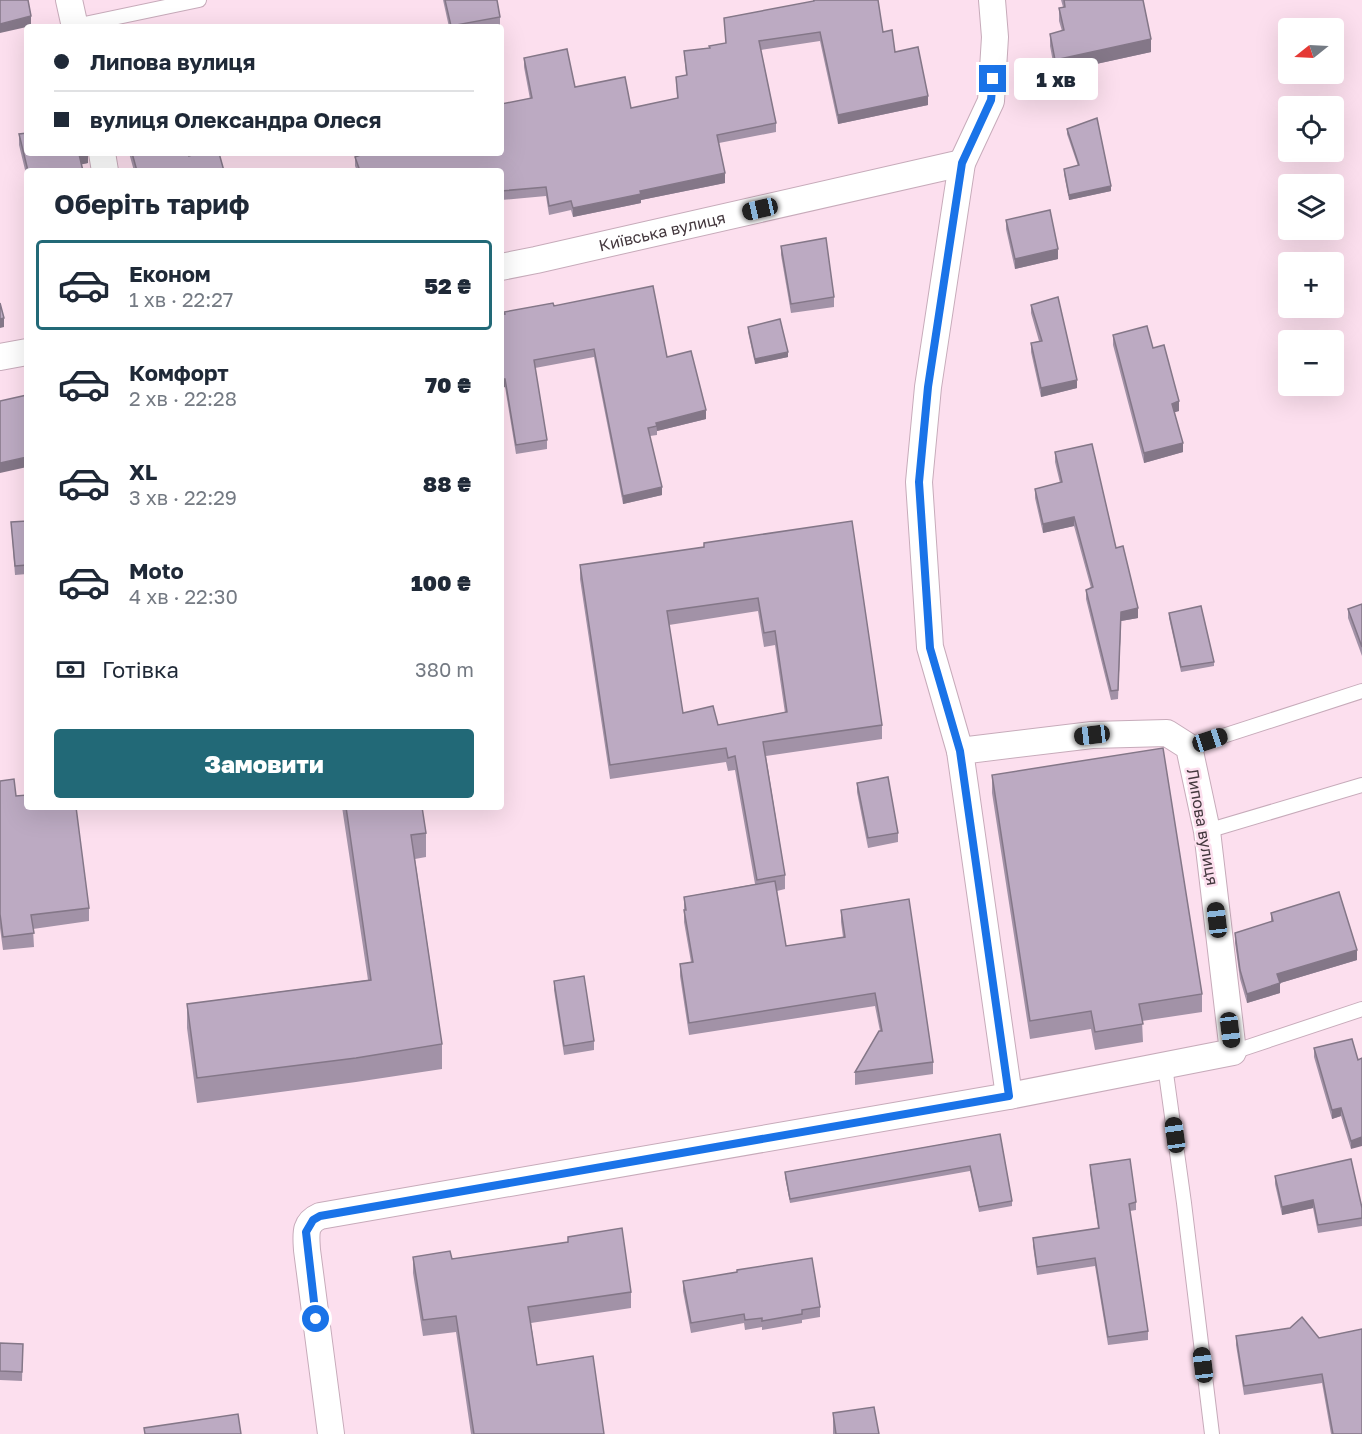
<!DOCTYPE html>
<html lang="uk">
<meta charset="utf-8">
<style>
body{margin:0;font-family:"Golos Text",sans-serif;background:#f6f6f7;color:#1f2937;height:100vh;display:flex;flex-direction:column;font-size:22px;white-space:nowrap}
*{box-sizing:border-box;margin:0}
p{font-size:20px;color:#747a83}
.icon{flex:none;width:33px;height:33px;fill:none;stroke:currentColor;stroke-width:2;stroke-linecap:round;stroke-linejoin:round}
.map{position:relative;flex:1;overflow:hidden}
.details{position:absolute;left:24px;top:168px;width:480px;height:642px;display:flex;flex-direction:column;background:#fff;border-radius:6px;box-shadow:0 6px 24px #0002}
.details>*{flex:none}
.hud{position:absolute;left:24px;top:24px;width:480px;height:132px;border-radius:6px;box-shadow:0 6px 24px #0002;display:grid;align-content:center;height:132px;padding:0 30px;background:#fff}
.needle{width:39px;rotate:252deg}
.tools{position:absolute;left:1278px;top:18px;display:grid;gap:12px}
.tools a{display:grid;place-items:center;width:66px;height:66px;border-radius:6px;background:#fff;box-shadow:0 6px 24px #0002;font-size:30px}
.end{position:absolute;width:27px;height:27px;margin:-14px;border:8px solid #1a73e8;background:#fff;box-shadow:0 0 0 3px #fff}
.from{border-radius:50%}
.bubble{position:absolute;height:42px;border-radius:6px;background:#fff;box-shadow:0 6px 24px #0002;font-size:20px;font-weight:800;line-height:42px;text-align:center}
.car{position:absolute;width:18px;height:36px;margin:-18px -9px;border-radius:8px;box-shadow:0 0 4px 2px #0007;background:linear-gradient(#222 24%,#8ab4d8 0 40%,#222 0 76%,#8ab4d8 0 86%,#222 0)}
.hud b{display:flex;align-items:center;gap:21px;height:57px;font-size:22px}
.hud b+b{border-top:2px solid #e0e1e3}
.hud i{width:15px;height:15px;background:#1f2937}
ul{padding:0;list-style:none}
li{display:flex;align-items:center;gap:18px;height:90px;margin:0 12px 9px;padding:0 18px;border:3px solid transparent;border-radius:6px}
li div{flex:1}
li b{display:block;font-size:22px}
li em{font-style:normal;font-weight:800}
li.selected{border-color:#226977}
li>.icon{width:54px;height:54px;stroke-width:1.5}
h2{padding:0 30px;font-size:27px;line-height:72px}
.pay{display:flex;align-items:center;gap:15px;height:66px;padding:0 30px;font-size:22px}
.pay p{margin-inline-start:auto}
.action{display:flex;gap:12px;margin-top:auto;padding:12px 30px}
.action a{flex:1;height:69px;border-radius:6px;background:#226977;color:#fff;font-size:24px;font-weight:800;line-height:69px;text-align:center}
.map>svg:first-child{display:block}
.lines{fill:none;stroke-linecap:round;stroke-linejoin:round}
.lane-casing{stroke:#c7abba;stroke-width:16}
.street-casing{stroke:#c7abba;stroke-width:28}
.lane{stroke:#fff;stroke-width:14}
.street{stroke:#fff;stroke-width:26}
.wall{fill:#a292a7;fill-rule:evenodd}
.shaded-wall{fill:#847788}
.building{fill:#bcaac2;stroke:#847788;stroke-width:1.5;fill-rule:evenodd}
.route{stroke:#1a73e8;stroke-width:8}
.labels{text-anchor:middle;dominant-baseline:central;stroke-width:5;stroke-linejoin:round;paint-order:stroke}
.street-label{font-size:16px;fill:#44383e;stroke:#fcdfee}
</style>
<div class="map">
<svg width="1362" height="1434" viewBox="0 0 1362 1434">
<rect width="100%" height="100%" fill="#fcdfee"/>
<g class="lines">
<defs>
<g id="lane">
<polyline points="75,26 199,0"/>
<polyline points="1189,747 1362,691"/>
<polyline points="1207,831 1362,785"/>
<polyline points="1233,1052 1362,1009"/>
<polyline points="1165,1066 1184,1203 1212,1434"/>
</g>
<g id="street">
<polyline points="69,0 75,27"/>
<polyline points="102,153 105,171"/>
<path id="s1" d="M 501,267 L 536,260 L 962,163"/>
<polyline points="0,357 27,352"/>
<polyline points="960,751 1009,1096"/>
<path d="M 331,1434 L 307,1250 C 306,1234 304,1223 320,1216 L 1009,1096 L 1233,1052 L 1207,831 L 1189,747 L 1167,733 L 1092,735 L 960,751 L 930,647 L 919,482 L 928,387 L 962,163 L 991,101 L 995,37 L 992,0"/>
</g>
</defs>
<!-- lane casing -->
<use href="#lane" class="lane-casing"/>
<!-- street casing -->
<use href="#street" class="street-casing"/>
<!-- lane -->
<use href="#lane" class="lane"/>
<!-- street -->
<use href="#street" class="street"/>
</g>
<!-- wall -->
<g class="wall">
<polygon points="443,0 497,0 500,17 500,25 492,27 449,27"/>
<polygon points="813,0 878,0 883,32 895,52 928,105 838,124 820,41 761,50 776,123 776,132 719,143 725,183 641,200 641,203 573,217 571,210 549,215 546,196 501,200 501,171 357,171 355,166 355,157 501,153 530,99 524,67 524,58 575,87 631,108 677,98 676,77 686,75 684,51 709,48 726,43 724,18 813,2"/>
<polygon points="1061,0 1143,0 1151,52 1055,73 1050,46 1050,34 1062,31 1059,21 1059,8 1063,7"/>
<polygon points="1067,129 1111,191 1069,200 1064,174 1064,169 1078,166 1067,134"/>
<polygon points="19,134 88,153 88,163 81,164 83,171 27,171 27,178 19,145"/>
<polygon points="117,153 189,153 189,156 224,171 134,171 129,153 118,156"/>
<polygon points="1006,220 1058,259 1015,269 1006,229"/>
<polygon points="781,246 834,297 834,307 791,313 781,255"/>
<polygon points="1031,305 1077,388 1041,397 1031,352 1031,343 1039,341 1031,313"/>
<polygon points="554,306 667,357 706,419 657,431 657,435 650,436 662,495 623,504 594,357 535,368 547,440 547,449 516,454 505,387 501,388 501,315"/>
<polygon points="748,327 788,357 755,364 748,332"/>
<polygon points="1113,335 1179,411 1174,412 1183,452 1144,463 1113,345"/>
<polygon points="1055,452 1116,548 1138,618 1121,621 1118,699 1111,700 1086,599 1086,590 1091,588 1074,526 1043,533 1035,498 1035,489 1060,483 1055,462"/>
<polygon points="27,521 27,574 15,575 11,522"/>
<path d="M 704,543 L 882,725 L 882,739 L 766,756 L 785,875 L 785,889 L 777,891 L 786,946 L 843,937 L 841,922 L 841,910 L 933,1062 L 933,1074 L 855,1085 L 855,1072 L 880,1031 L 875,1006 L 689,1035 L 680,976 L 680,964 L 691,962 L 684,922 L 684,897 L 755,884 L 735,770 L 728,771 L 726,762 L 610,779 L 580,579 L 580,565 L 704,547 ZM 758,611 L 764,647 L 775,645 L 785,713 L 718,725 L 683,713 L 669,625 Z"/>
<polygon points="1362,604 1362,656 1348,618 1348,609"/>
<polygon points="1169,613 1214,662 1214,666 1181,672 1169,618"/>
<polygon points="992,775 1202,994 1202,1012 1142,1021 1143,1042 1095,1050 1091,1029 1030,1039 992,793"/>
<polygon points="0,781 16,796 89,908 89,921 33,929 34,947 3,950 0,928"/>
<polygon points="857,783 898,833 898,842 868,848 857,792"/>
<polygon points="342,807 422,807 426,833 426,857 415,859 442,1044 442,1069 356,1082 197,1103 187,1028 187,1004 368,980"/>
<polygon points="1271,913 1357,960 1280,983 1280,993 1247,1003 1240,979 1235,943 1235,933 1271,922"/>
<polygon points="554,981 594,1041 594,1050 564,1055 554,990"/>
<polygon points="1314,1048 1358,1060 1351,1149 1341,1116 1332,1119 1314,1057"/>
<polygon points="1000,1134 1012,1201 1012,1206 979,1212 970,1171 790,1203 785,1177 785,1172"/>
<polygon points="1090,1165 1136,1202 1136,1210 1130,1211 1148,1331 1148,1340 1108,1345 1095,1266 1037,1275 1033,1246 1033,1238 1098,1228 1090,1173"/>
<polygon points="1275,1176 1362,1208 1362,1226 1318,1233 1313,1208 1282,1215 1275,1184"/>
<polygon points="568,1237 631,1292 631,1308 531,1323 537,1365 604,1434 471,1434 456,1332 423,1336 413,1273 413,1257 452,1259 568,1242"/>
<polygon points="683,1281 820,1307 820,1317 802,1320 802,1323 762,1330 762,1327 745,1330 744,1323 691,1333 683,1291"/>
<polygon points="1290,1328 1362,1434 1331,1434 1322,1383 1244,1395 1236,1345 1236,1336"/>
<polygon points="0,1343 23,1344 22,1381 0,1380"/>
<polygon points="833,1413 879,1434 833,1434"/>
</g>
<!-- shaded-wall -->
<g class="shaded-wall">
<polygon points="31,16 31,26 0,33 0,24"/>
<polygon points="1151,39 1151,52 1055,73 1055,60"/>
<polygon points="928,96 928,105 838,124 838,115"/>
<polygon points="84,153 88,153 88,163 79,165 79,154"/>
<polygon points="118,153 129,153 118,156"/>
<polygon points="725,173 725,183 641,200 641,203 573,217 573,208 640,191"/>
<polygon points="1111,186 1111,191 1069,200 1069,195"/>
<polygon points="1058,249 1058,259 1015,269 1015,259"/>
<polygon points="4,318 4,327 0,328 0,319"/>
<polygon points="788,352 788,357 755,364 755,359"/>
<polygon points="501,379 505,379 505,387 501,388"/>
<polygon points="1077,380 1077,388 1041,397 1041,388"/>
<polygon points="1179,401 1179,411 1172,413 1172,404"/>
<polygon points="706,410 706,419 657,431 656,423"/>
<polygon points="1183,443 1183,452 1144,463 1144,453"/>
<polygon points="27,457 27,467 0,473 0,463"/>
<polygon points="662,487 662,495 623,504 623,496"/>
<polygon points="1074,517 1074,526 1043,533 1043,524"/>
<polygon points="1138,608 1138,618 1121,621 1118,699 1121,612"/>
<polygon points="1357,950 1357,960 1277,984 1277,974"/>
<polygon points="1280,983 1280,993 1247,1003 1247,994"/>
<polygon points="1341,1108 1341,1116 1332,1119 1332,1110"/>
<polygon points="1362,1137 1362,1146 1351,1149 1351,1141"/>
<polygon points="1313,1200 1313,1208 1282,1215 1282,1207"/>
</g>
<!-- building -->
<g class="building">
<polygon points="0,0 28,0 31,16 0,24"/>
<polygon points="445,0 497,0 500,17 451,26"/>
<polygon points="814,0 878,0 883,32 892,30 895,52 918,47 928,96 838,115 820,32 759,41 776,123 717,135 725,173 640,191 641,194 573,208 571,201 549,206 546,187 501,191 501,171 360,171 355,157 366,153 501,153 501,104 532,98 524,58 567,49 575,87 625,77 631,108 678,98 676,77 687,75 684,51 710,48 709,46 726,43 724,18 814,1"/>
<polygon points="1064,0 1143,0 1151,39 1055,60 1050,34 1064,30 1059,8 1065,7"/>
<polygon points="1097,118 1111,186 1069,195 1064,169 1079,165 1067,129"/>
<polygon points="27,133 27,153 84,153 79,154 83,171 28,171 19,134"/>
<polygon points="132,153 189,153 189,156 198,153 219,153 224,171 137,171"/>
<polygon points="1050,210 1058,249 1015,259 1006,220"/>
<polygon points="826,238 834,297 791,304 781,246"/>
<polygon points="653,286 667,357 691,351 706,410 656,423 657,426 648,428 662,487 623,496 594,349 534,360 547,440 516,445 505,379 501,379 501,315 505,314 504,312 553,303 554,306"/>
<polygon points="1058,297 1077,380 1041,388 1031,343 1042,341 1031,305"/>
<polygon points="0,303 4,318 0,319"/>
<polygon points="780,319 788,352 755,359 748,327"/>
<polygon points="1147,326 1153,348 1164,345 1179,401 1172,404 1183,443 1144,453 1113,335"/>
<polygon points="27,395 27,457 0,463 0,401"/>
<polygon points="1092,444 1116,548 1123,546 1138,608 1121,612 1118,690 1111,691 1086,590 1093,587 1074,517 1043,524 1035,489 1062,482 1055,452"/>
<polygon points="27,521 27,565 15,566 11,522"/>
<path d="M 852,521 L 882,725 L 763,742 L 785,875 L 757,880 L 735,756 L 728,758 L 726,748 L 610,765 L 580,565 L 704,547 L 704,543 ZM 758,598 L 764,633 L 775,631 L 787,712 L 718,725 L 713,706 L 683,713 L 667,611 Z"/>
<polygon points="1362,604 1362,647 1348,609"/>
<polygon points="1201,606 1214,662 1181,667 1169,613"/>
<polygon points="1163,748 1202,994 1139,1004 1143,1024 1095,1032 1091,1011 1030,1021 992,775"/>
<polygon points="888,777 898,833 868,838 857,783"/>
<polygon points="14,779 16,796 27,795 27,807 76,807 89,908 31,915 34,933 3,937 0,914 0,781"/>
<polygon points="346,807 422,807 426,833 411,835 442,1044 356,1058 197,1078 187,1004 371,980"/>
<polygon points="775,881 786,946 845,937 841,910 909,899 933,1062 855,1072 879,1031 882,1031 875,993 689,1023 680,964 693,962 684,910 686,910 684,897"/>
<polygon points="1339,892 1357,950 1277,974 1280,983 1247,994 1240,970 1235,933 1273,921 1271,913"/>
<polygon points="584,976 594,1041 564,1046 554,981"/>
<polygon points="1352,1039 1358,1060 1362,1058 1362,1137 1351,1141 1341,1108 1332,1110 1314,1048"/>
<polygon points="1000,1134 1012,1201 979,1207 970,1166 790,1199 785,1172"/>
<polygon points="1130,1159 1136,1202 1129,1204 1148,1331 1108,1337 1095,1258 1037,1267 1033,1238 1099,1228 1090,1165"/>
<polygon points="1351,1159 1362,1208 1362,1218 1318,1225 1313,1200 1282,1207 1275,1176"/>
<polygon points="622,1228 631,1292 528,1307 537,1365 593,1356 604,1434 474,1434 456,1316 423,1320 413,1257 450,1251 452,1259 568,1242 568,1237"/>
<polygon points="812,1258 820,1307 802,1310 802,1314 762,1321 762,1318 745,1320 744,1314 691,1323 683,1281 737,1272 737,1270"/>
<polygon points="1302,1317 1319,1338 1362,1329 1362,1434 1333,1434 1322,1374 1244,1386 1236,1336 1290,1328"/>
<polygon points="0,1343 23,1344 22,1372 0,1371"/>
<polygon points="874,1407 879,1434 836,1434 833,1413"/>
<polygon points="238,1414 241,1434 145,1434 144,1428"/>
</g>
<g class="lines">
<!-- route -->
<polyline class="route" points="316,1319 306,1232 313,1220 320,1216 1009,1096 960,751 930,648 919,482 928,387 962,163 991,100 993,79"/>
</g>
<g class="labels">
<!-- street labels -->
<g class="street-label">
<text stroke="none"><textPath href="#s1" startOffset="165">Київська вулиця</textPath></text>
<text transform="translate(1203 827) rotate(80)">Липова вулиця</text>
</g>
</g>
</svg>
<div class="tools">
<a><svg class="needle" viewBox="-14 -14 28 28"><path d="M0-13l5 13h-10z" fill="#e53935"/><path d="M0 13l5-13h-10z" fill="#747a83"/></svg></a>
<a><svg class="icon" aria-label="locate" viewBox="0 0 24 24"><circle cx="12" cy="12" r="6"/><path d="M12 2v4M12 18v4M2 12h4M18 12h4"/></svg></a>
<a><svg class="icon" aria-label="layers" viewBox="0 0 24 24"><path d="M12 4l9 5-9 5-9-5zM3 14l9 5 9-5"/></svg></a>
<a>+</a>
<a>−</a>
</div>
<i class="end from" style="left:316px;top:1319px"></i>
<i class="end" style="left:993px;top:79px"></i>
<div class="bubble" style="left:1014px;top:58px;width:84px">1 хв</div>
<i class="car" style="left:760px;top:209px;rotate:257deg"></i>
<i class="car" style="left:1092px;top:735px;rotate:263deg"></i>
<i class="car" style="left:1210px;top:740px;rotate:72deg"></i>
<i class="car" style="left:1217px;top:920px;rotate:353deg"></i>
<i class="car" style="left:1230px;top:1030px;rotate:173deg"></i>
<i class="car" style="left:1175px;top:1135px;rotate:352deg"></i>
<i class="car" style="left:1203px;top:1365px;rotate:353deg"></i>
<div class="hud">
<b><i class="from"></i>Липова вулиця</b>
<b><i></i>вулиця Олександра Олеся</b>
</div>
<section class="details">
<h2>Оберіть тариф</h2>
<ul>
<li class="selected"><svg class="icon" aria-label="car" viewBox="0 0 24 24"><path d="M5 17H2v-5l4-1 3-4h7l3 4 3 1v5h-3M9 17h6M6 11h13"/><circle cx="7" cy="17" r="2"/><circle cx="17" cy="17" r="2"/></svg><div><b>Економ</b><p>1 хв · 22:27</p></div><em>52 ₴</em></li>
<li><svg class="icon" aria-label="car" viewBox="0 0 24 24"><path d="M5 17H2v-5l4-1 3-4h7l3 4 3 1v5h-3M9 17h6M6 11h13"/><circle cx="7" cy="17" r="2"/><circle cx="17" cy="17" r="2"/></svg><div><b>Комфорт</b><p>2 хв · 22:28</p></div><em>70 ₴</em></li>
<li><svg class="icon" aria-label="car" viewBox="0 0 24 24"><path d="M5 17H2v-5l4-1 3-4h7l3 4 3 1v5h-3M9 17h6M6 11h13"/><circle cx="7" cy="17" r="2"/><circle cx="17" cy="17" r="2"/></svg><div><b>XL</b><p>3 хв · 22:29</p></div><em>88 ₴</em></li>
<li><svg class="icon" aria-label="car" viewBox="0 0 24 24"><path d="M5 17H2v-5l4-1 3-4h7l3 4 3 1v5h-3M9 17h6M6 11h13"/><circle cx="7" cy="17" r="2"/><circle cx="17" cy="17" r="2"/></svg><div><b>Moto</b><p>4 хв · 22:30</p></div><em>100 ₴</em></li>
</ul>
<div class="pay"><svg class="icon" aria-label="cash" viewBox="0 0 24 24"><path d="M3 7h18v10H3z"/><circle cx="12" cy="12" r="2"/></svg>Готівка<p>380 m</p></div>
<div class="action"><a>Замовити</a></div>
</section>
</div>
